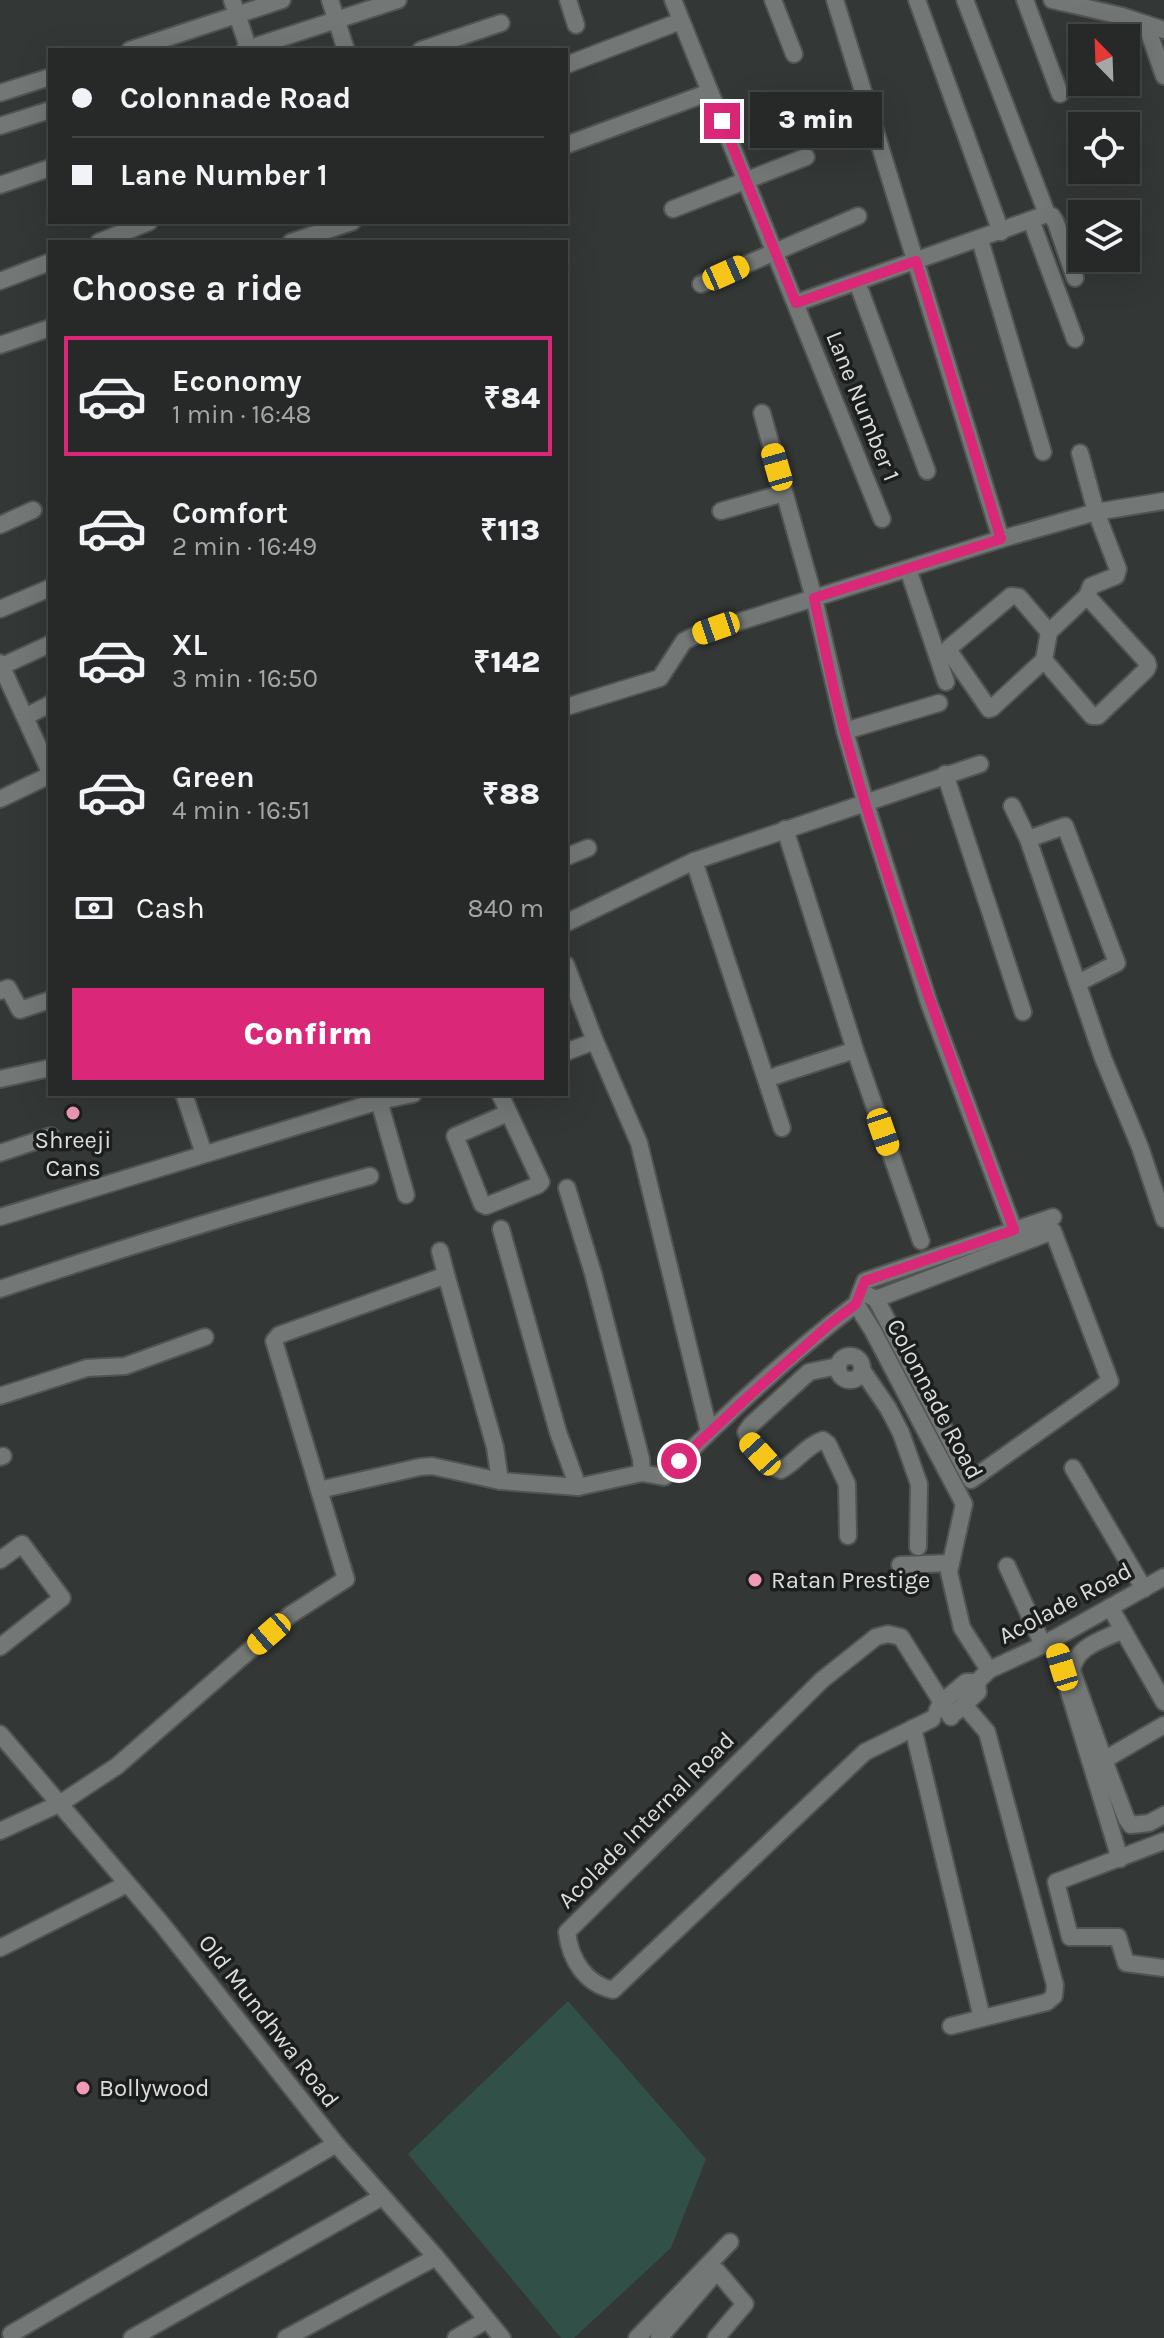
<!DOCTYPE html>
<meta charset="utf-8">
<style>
body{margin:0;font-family:Karla,sans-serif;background:#2e3130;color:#f1f3f6;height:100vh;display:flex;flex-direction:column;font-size:30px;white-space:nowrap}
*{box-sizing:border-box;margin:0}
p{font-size:26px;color:#a4a6a8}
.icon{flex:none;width:44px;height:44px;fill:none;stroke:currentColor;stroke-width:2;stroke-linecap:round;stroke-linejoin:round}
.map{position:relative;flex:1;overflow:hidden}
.details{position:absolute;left:48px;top:240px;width:520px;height:856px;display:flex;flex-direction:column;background:#262928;border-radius:0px;box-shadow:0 8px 32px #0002,0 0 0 2px #424545}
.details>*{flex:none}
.banner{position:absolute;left:48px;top:48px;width:520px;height:176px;border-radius:0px;box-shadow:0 8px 32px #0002,0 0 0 2px #424545;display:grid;align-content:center;height:176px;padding:0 24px;background:#262928}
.needle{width:52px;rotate:337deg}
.fabs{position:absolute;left:1068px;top:24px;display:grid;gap:16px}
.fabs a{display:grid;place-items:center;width:72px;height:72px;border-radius:0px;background:#262928;box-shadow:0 8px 32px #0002,0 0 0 2px #424545;font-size:40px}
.end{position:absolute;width:36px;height:36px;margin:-18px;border:10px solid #db2777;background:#fff;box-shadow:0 0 0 4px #fff}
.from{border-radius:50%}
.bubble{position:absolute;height:56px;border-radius:0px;background:#262928;box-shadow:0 8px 32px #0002,0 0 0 2px #424545;font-size:26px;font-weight:800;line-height:56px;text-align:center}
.car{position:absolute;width:24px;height:48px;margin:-24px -12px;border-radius:10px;box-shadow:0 0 6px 2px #0007;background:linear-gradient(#f5c518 24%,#345 0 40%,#f5c518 0 76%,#345 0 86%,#f5c518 0)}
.banner b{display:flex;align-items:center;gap:28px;height:76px;font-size:30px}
.banner b+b{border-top:2px solid #424545}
.banner i{width:20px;height:20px;background:#f1f3f6}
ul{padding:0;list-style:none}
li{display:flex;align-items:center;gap:24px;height:120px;margin:0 16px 12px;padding:0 8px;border:4px solid transparent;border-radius:0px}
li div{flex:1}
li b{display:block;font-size:30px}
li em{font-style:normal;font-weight:800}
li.active{border-color:#db2777}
li>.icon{width:72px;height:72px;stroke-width:1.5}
h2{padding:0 24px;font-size:36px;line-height:96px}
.pay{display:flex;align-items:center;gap:20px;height:88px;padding:0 24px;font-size:30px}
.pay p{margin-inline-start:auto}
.action{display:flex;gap:16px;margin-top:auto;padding:16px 24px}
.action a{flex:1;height:92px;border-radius:0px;background:#db2777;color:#fff;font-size:32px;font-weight:800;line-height:92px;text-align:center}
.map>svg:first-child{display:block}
.green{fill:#305048}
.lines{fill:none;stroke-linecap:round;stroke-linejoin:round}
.minor-casing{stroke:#515453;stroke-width:20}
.minor{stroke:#737876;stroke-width:16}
.route{stroke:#db2777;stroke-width:10}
.poi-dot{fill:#f09ab5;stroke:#1c1e1e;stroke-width:3}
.labels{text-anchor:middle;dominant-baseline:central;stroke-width:7;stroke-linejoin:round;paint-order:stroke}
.street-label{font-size:24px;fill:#dbdddc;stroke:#1c1e1e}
.poi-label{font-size:24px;fill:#dbdddc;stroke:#1c1e1e;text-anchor:start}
</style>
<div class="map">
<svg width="1164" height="2338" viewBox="0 0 1164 2338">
<rect width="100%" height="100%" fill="#333736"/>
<!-- green -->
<polygon class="green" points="568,2001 706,2159 671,2248 574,2338 561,2338 408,2154"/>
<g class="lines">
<defs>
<g id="minor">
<polyline points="232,0 249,50"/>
<polyline points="330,0 346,50"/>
<polyline points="568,0 576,25"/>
<polyline points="673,0 882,519"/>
<polyline points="773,0 794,54"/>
<polyline points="835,0 1001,539"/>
<polyline points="917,0 1001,232"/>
<polyline points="965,0 1047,214 1052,216 1056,223 1075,278"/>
<polyline points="1025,0 1060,94"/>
<polyline points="1052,0 1122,16 1164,30"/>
<polyline points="1146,24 1164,76"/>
<polyline points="130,50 282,0"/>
<polyline points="244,50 398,0"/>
<polyline points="421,50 501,23"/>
<polyline points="566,65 681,21"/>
<polyline points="0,93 50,77"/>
<polyline points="0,126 50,110"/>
<polyline points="566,145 710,92"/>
<polyline points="0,185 50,168"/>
<polyline points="673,209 806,157"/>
<polyline points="1031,220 1075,339"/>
<polyline points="980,240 1043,452"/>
<polyline points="99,242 149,222"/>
<polyline points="291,242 352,222"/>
<polyline points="0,281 50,262"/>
<polyline points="857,282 927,471"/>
<polyline points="701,284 858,216"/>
<polyline points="796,303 1047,214"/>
<polyline points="0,345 50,328"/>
<polyline points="762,413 814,598 845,731 865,801 929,1003 1014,1230"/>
<polyline points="721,511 784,493"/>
<polyline points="0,525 33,510"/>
<polyline points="908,569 946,682"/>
<polyline points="0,609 50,588"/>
<polyline points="1049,632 1044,660 1092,716 1098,716 1146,670 1148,666 1147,662 1087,596 1091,586 1116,576 1118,569 1096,512 1080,453"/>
<polyline points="1044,660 992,708 989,709 949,651 949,648 1011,596 1019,597 1049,632 1087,596"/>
<polyline points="0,663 50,772"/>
<polyline points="0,667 50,644"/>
<polyline points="566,707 660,678 684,641 694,636 1001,539 1096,512 1164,501"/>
<polyline points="25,717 50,704"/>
<polyline points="845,731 939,703"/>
<polyline points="945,774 1023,1012"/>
<polyline points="0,799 50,775"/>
<polyline points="1012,806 1028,839 1103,1058 1140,1147 1164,1219"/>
<polyline points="785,829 855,1050 921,1241"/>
<polyline points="1028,839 1065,826 1117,963 1078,983"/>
<polyline points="566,857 588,848"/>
<polyline points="694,861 782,1128"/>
<polyline points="566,923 694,861 980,764"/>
<polyline points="566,965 595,1041 639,1143 709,1431"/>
<polyline points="0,991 8,988 20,1010 50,1000"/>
<polyline points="566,1052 595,1041"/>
<polyline points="0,1079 50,1068"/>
<polyline points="766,1079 855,1050"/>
<polyline points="184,1094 204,1154"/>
<polyline points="500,1094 541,1182 538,1185 486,1206 482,1204 455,1136 508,1113"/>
<polyline points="379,1101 406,1195"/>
<polyline points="0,1153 51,1136"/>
<polyline points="567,1188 593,1273 641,1459 642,1473"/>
<polyline points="0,1217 379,1101 413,1094"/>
<polyline points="501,1229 558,1432 578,1487"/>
<polyline points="440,1251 447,1278"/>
<path d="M 0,1289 C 122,1248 245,1210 370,1176"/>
<polyline points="861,1292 876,1299 971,1480 1110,1381 1053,1231 876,1299"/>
<polyline points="858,1299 865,1281 1053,1217"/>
<polyline points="856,1304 873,1331 964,1504 949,1572 962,1628 989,1670"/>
<circle cx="850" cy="1368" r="12"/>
<path d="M 838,1366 L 809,1372 L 751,1425 L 746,1432 C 748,1445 767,1467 781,1470 C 796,1462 807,1445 823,1440 L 828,1444 L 847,1484 L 848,1536"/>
<polyline points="862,1370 888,1408 901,1433 919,1484 918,1547"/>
<polyline points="0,1396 87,1368 125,1366 205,1337"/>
<polyline points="0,1457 3,1456"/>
<polyline points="1073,1468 1144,1589"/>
<polyline points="319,1490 274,1341 279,1335 441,1277 447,1278 495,1447 500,1481"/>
<polyline points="0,1560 22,1544 62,1598 0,1647"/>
<polyline points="900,1565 951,1563"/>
<polyline points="1007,1566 1043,1645"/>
<polyline points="1110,1607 1164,1702"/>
<polyline points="1053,1639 1120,1859"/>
<polyline points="937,1711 941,1703 966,1682 977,1682"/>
<polyline points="956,1712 978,1692 977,1682 989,1670 1043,1645 1164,1577"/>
<path d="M 932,1719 L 865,1752 L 613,1990 C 585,1984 570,1959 567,1932 L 822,1680 L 876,1637 L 888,1634 L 901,1637 L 951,1717"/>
<polyline points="1164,1725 1104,1760 1126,1818 1131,1825 1149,1823 1164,1815"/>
<polyline points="913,1728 982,2018"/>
<polyline points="0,1734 161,1923 336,2144 436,2257 502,2338"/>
<path d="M 1104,1760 L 1072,1671 C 1075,1646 1103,1640 1123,1630"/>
<path d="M 0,1831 L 61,1803 L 117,1766 L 290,1615 L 346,1579 L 319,1490 L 420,1467 L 432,1466 L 500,1481 L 578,1487 L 642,1473 L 664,1477 C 724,1416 788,1356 856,1304"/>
<polyline points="1164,1841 1056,1882 1070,1937 1118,1937 1126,1963 1164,1968"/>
<polyline points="0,1948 127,1884"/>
<polyline points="951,2026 1047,2002 1054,1996 1055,1985 987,1732 964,1705"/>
<polyline points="11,2334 336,2144"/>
<polyline points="132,2338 382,2197"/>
<polyline points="286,2338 436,2257"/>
<polyline points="456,2338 487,2320"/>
<polyline points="637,2338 730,2242"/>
<polyline points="659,2338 717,2271 745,2304 716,2338"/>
</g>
</defs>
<!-- minor casing -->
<use href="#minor" class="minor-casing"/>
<!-- minor -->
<use href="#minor" class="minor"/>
</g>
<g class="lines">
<!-- route -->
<path class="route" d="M 679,1461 L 750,1395 L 831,1323 L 856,1304 L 865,1281 L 1014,1230 C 953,1066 892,903 845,734 C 833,690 824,644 814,598 L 1001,539 L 916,261 L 796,303 L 722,121"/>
</g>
<!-- markers -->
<g class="poi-dot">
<circle cx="73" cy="1113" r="8"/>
<circle cx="755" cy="1580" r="8"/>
<circle cx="83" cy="2088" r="8"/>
</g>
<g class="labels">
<!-- street labels -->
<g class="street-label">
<text transform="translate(863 406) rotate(68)">Lane Number 1</text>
<text transform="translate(935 1399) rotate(62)">Colonnade Road</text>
<text transform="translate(1065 1603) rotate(-28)">Acolade Road</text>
<text transform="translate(646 1820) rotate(-45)">Acolade Internal Road</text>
<text transform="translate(269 2021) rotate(52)">Old Mundhwa Road</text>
</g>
<!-- poi labels -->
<g class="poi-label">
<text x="73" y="1140" text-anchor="middle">Shreeji<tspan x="73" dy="28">Cans</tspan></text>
<text x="771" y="1580">Ratan Prestige</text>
<text x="99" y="2088">Bollywood</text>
</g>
</g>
</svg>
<div class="fabs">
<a><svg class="needle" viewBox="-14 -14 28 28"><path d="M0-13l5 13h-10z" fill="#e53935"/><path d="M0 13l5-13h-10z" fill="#a4a6a8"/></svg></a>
<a><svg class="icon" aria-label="locate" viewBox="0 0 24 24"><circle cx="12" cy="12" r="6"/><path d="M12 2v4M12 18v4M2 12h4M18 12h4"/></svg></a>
<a><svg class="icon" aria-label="layers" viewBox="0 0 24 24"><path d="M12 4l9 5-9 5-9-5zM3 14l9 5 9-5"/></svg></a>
</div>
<i class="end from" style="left:679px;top:1461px"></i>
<i class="end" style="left:722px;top:121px"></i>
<div class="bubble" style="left:750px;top:92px;width:132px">3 min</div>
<i class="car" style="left:726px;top:273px;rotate:66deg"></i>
<i class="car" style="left:777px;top:467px;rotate:344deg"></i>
<i class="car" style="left:716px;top:628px;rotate:251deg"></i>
<i class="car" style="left:883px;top:1132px;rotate:161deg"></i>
<i class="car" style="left:760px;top:1454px;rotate:318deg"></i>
<i class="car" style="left:269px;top:1634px;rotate:229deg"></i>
<i class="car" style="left:1062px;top:1667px;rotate:343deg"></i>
<div class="banner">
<b><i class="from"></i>Colonnade Road</b>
<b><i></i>Lane Number 1</b>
</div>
<section class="details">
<h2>Choose a ride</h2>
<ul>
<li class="active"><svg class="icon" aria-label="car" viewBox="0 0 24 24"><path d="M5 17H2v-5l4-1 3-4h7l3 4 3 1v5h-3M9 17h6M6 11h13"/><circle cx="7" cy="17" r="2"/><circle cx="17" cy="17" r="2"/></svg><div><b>Economy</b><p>1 min · 16:48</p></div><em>₹84</em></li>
<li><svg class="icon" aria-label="car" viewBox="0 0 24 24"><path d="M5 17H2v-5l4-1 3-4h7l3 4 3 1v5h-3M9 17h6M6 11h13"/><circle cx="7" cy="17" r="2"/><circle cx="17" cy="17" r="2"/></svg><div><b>Comfort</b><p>2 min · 16:49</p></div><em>₹113</em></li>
<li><svg class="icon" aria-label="car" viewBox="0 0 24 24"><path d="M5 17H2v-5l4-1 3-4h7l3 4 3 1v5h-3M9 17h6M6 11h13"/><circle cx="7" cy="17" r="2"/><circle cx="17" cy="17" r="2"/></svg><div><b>XL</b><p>3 min · 16:50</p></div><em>₹142</em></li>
<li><svg class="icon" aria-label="car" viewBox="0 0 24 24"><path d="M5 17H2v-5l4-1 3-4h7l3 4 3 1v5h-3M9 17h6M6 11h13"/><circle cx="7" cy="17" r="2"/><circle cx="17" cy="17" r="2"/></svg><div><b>Green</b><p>4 min · 16:51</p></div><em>₹88</em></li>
</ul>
<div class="pay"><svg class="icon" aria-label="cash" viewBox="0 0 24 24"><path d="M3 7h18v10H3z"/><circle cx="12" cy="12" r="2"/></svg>Cash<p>840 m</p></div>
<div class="action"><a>Confirm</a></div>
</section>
</div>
